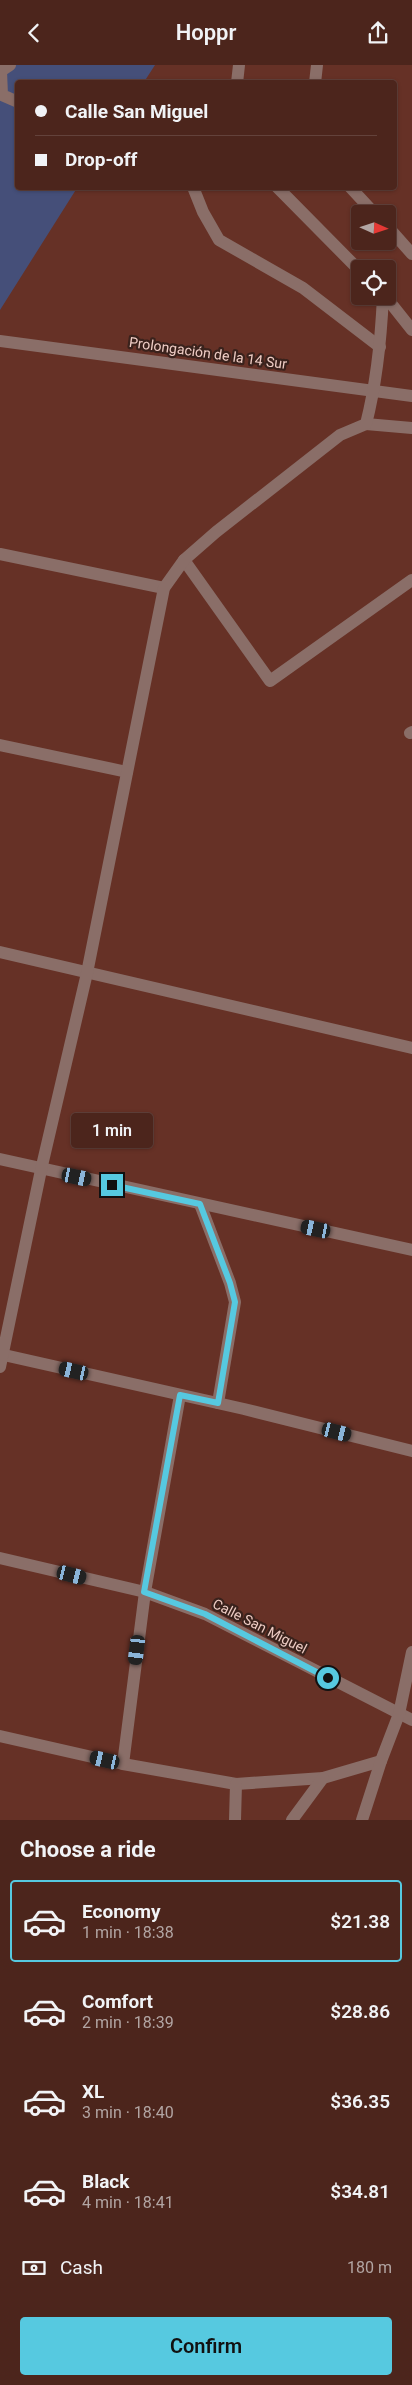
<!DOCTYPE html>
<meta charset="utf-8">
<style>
body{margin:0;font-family:Roboto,sans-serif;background:#563129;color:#f1f3f6;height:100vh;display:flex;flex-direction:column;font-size:19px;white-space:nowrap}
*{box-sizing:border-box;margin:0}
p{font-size:16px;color:#b2a5a3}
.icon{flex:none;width:28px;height:28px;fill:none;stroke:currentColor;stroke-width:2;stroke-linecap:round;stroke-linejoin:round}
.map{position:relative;height:1755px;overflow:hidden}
.panel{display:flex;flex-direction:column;background:#4c251c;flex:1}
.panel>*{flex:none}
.hud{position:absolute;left:15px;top:15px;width:382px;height:110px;border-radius:5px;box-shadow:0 1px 4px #0004,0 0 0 1px #63423b;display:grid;align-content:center;height:110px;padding:0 20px;background:#4c251c}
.needle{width:32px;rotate:93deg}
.buttons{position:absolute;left:351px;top:140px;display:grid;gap:10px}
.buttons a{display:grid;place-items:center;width:45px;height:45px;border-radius:5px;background:#4c251c;box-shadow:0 1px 4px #0004,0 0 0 1px #63423b;font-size:25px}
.end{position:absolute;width:22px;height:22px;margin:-11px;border:6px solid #56c9e0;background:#111;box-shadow:0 0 0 2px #111}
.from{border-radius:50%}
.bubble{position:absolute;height:35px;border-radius:5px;background:#4c251c;box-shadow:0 1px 4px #0004,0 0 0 1px #63423b;font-size:16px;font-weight:600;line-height:35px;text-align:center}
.car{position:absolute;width:15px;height:30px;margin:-15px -8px;border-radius:6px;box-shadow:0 0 4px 1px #0007;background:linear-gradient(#222 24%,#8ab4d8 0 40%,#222 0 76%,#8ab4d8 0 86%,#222 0)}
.hud b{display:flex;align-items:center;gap:18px;height:48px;font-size:19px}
.hud b+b{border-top:1px solid #63423b}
.hud i{width:12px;height:12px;background:#f1f3f6}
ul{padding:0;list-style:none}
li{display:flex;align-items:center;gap:15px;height:82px;margin:0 10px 8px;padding:0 10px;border:2px solid transparent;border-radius:5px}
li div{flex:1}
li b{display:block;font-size:19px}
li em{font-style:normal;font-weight:600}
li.on{border-color:#56c9e0}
li>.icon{width:45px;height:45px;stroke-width:1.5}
h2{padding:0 20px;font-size:22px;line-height:60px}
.pay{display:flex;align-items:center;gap:12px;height:55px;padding:0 20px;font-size:19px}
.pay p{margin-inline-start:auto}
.button{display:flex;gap:10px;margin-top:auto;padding:10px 20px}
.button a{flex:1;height:58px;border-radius:5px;background:#56c9e0;color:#111;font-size:20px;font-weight:600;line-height:58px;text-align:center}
header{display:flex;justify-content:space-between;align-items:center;height:65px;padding:0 20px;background:#4c251c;font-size:22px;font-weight:600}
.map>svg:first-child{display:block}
.green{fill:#454f79}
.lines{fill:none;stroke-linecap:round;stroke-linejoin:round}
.minor{stroke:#8a6e68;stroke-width:12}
.route{stroke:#56c9e0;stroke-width:6}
.labels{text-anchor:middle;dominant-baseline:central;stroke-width:4.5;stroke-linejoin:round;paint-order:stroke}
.street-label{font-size:14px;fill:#efcdc5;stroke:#3a221c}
</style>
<header><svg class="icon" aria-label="back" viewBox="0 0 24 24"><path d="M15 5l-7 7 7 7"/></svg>Hoppr<svg class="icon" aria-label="share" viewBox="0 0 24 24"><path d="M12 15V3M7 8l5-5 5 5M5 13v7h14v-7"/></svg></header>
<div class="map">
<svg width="412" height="1755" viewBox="0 0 412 1755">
<rect width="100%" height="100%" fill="#663126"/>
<!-- green -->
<polygon class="green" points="0,0 155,0 144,17 18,18 18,122 77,123 0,245"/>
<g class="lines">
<!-- minor -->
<g class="minor">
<polyline points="10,0 1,6 2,30 18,37"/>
<polyline points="237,18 239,0"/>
<polyline points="315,18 317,0"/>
<polyline points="193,122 203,147 219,175 303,223 380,282"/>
<polyline points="277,122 360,206"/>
<polyline points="350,122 375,149"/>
<polyline points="388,162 412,189"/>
<polyline points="385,231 412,265"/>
<polyline points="0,276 412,331"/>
<polyline points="366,359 412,363"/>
<polyline points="0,489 164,523"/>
<polyline points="184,495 270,616 412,515"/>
<polyline points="410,668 412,667"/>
<polyline points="0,680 127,707"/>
<polyline points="0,887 412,983"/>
<polyline points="0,1094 412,1185"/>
<polyline points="200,1139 230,1218 235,1237 218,1338"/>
<polyline points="0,1289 244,1344 412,1386"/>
<path d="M 0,1302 L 41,1105 L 87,908 L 164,523 L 184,495 L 216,467 L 340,370 L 366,359 C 377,316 381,275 383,231"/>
<polyline points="0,1493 145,1527 205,1549 412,1655"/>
<polyline points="0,1671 123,1699 236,1719 323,1713 381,1696"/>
<polyline points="123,1699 145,1527 180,1330"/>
<polyline points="235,1755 236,1719"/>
<polyline points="292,1755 323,1713"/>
<polyline points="362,1755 381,1696 399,1649 412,1587"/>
</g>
</g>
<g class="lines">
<!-- route -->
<polyline class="route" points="112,1120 200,1139 230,1218 235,1237 218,1338 180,1330 144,1527 205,1549 328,1613"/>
</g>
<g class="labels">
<!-- street labels -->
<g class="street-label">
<text transform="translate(208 288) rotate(8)">Prolongación de la 14 Sur</text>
<text transform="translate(260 1561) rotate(27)">Calle San Miguel</text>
</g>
</g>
</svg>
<div class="buttons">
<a><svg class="needle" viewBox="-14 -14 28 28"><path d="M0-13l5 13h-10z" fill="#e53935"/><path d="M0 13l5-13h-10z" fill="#b2a5a3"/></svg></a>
<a><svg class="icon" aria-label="locate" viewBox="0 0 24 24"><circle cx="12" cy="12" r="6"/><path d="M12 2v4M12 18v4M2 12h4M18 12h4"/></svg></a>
</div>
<i class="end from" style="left:328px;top:1613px"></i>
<i class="end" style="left:112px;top:1120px"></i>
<div class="bubble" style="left:71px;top:1048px;width:82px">1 min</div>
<i class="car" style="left:77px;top:1112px;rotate:102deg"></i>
<i class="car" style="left:316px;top:1164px;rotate:282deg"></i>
<i class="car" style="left:74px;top:1306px;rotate:283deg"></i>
<i class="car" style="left:337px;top:1367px;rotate:104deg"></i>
<i class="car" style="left:72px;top:1510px;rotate:104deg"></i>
<i class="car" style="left:137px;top:1585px;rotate:187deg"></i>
<i class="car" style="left:105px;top:1695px;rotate:283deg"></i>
<div class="hud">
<b><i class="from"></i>Calle San Miguel</b>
<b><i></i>Drop-off</b>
</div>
</div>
<section class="panel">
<h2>Choose a ride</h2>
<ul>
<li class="on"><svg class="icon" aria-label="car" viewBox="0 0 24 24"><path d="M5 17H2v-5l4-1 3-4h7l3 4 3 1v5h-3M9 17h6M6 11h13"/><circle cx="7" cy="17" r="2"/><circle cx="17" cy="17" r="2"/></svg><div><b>Economy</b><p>1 min · 18:38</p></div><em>$21.38</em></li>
<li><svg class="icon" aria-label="car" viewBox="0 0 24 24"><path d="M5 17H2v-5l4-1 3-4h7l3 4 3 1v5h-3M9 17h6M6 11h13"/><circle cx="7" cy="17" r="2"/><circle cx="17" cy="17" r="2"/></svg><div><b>Comfort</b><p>2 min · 18:39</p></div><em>$28.86</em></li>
<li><svg class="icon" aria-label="car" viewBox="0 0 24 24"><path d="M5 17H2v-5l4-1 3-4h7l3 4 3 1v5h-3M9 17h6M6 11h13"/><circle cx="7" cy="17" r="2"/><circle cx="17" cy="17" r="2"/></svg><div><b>XL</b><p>3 min · 18:40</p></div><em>$36.35</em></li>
<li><svg class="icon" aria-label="car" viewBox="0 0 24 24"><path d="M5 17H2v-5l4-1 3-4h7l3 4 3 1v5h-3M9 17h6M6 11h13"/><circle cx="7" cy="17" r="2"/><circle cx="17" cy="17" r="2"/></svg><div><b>Black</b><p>4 min · 18:41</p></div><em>$34.81</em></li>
</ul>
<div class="pay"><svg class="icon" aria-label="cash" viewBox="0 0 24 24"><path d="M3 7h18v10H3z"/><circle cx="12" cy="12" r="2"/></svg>Cash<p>180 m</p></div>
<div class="button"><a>Confirm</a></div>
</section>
